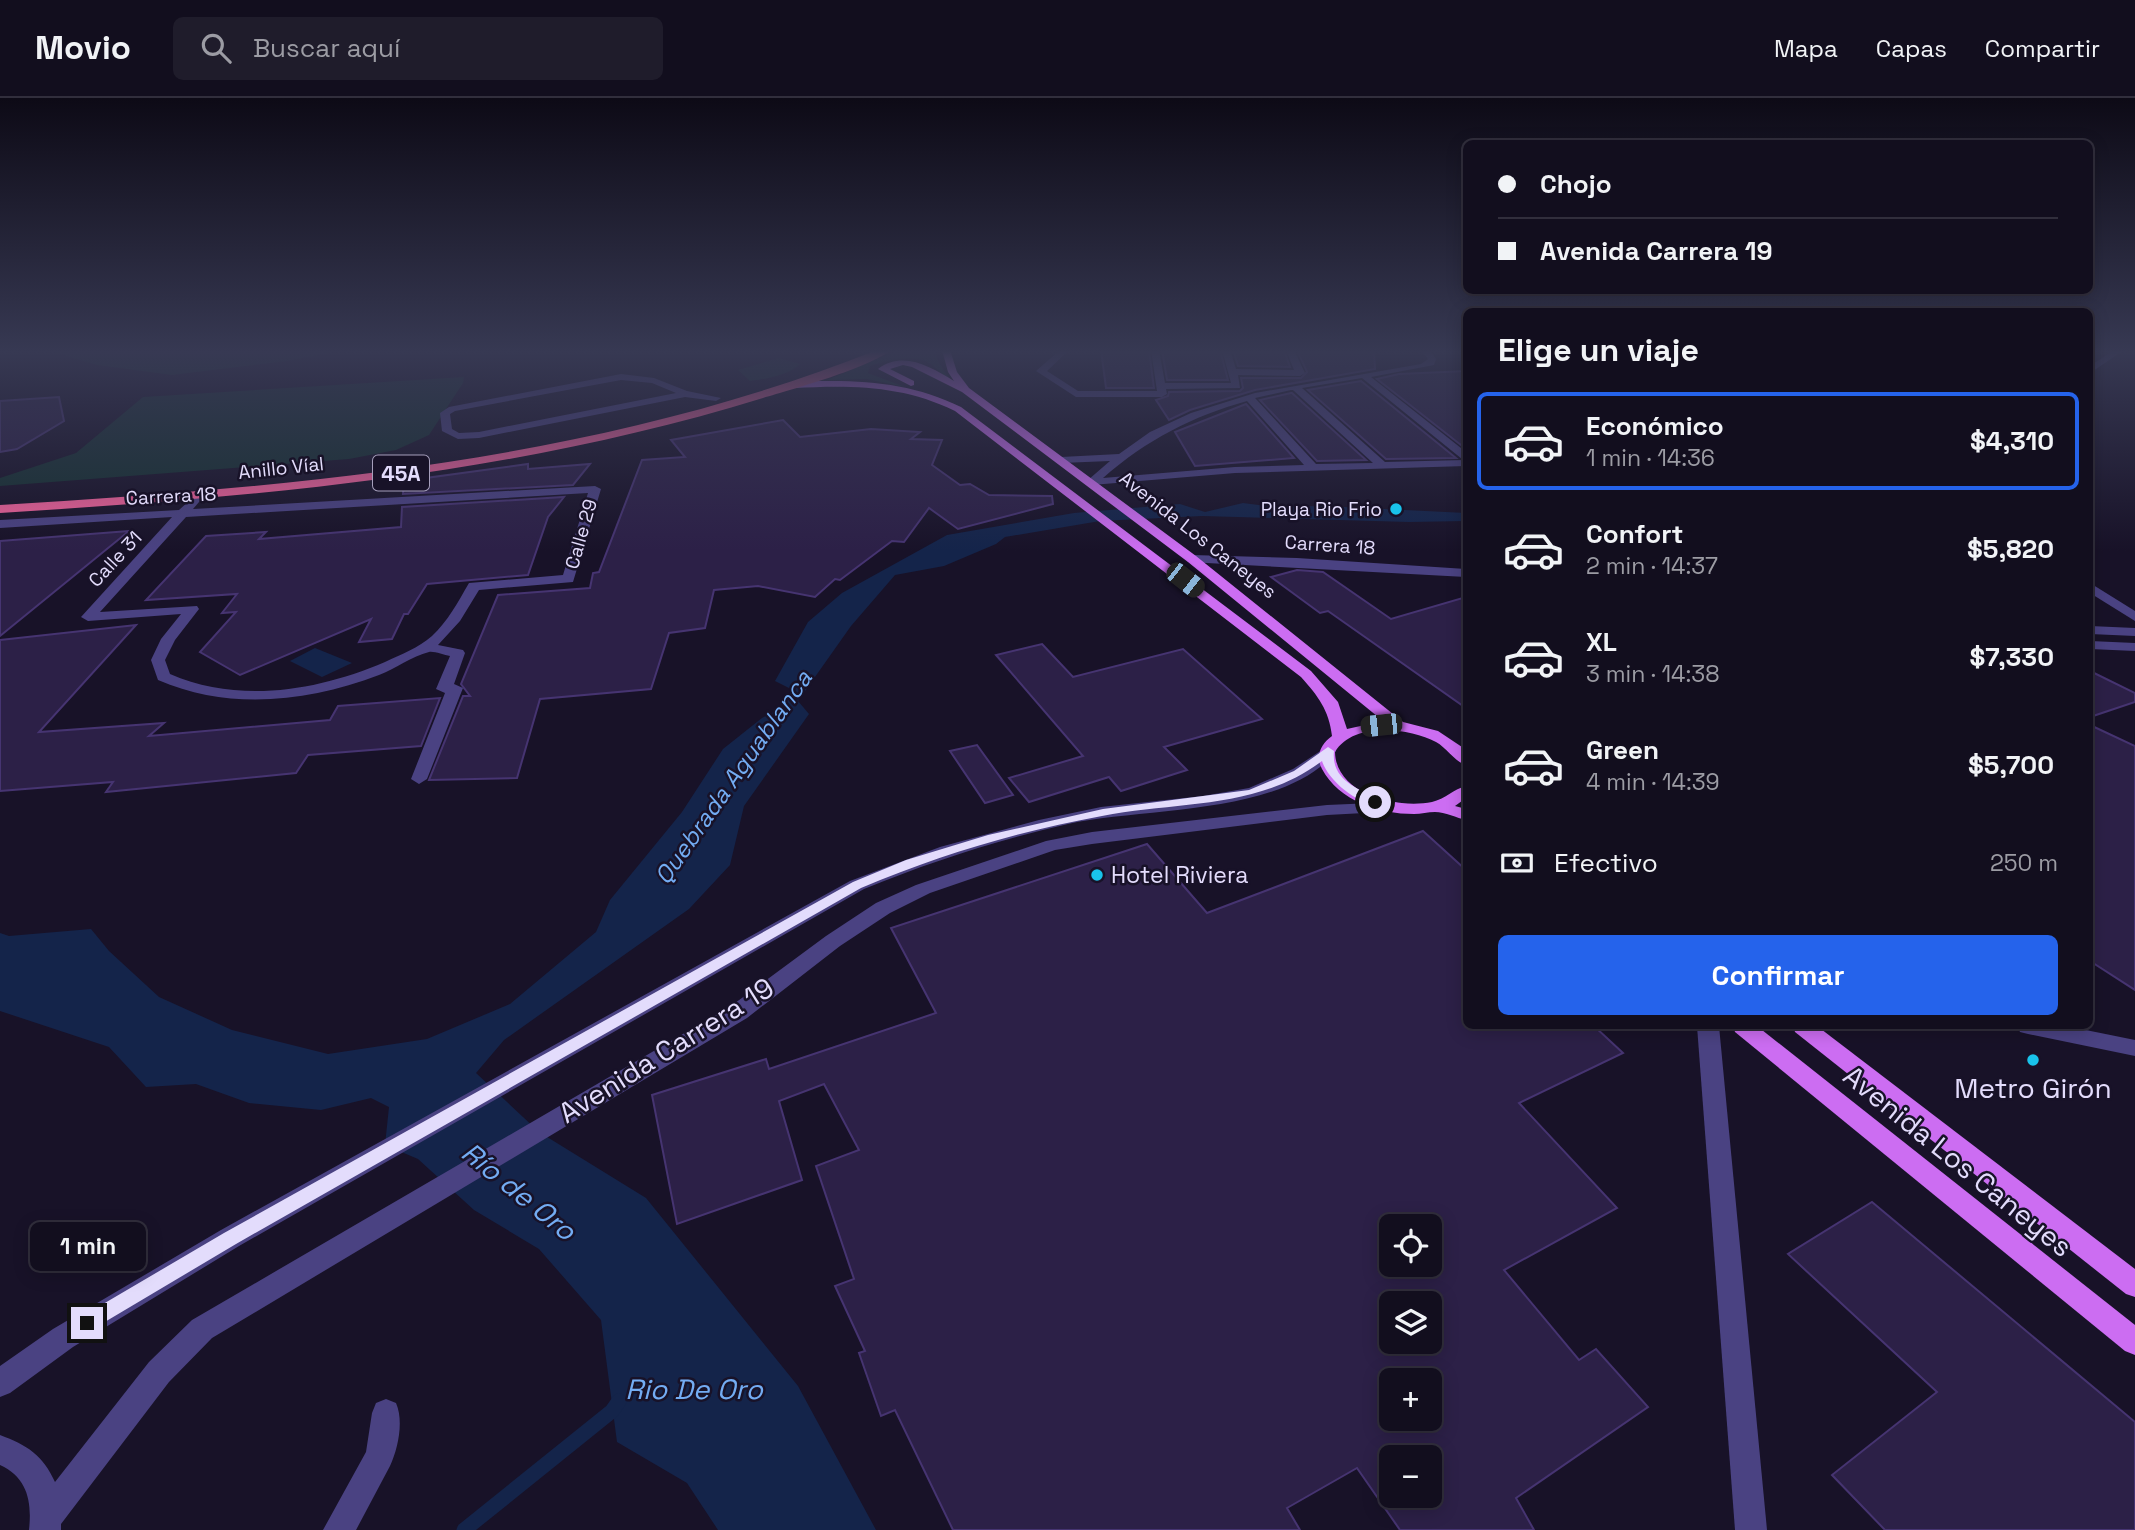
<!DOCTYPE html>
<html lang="es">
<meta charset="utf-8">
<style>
body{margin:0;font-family:"Space Grotesk",sans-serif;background:#1f1c2b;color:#f1f3f6;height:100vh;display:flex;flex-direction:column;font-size:26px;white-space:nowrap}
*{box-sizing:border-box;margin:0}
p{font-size:23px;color:#9c9ca4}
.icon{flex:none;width:38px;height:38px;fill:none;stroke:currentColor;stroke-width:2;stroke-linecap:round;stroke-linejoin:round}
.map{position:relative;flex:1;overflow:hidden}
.panel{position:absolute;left:1463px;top:210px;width:630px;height:721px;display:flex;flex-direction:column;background:#120e1e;border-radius:10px;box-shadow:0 4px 18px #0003,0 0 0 2px #312e3c}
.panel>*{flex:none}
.banner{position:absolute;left:1463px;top:42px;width:630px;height:154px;border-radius:10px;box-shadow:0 4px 18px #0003,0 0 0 2px #312e3c;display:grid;align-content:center;height:154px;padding:0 35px;background:#120e1e}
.fabs{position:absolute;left:1379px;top:1116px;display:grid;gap:14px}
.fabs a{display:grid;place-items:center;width:63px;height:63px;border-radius:10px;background:#120e1e;box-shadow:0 4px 18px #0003,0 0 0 2px #312e3c;font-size:35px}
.end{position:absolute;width:32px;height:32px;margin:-16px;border:9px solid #e3dcfc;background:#111;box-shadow:0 0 0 4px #111}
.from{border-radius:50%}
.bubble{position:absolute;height:49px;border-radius:10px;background:#120e1e;box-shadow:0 4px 18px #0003,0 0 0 2px #312e3c;font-size:23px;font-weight:700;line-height:49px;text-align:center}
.car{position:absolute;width:21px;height:42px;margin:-21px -10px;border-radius:9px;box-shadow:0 0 5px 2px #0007;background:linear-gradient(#222 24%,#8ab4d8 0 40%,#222 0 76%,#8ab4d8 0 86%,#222 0)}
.banner b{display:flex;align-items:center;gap:24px;height:66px;font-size:26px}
.banner b+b{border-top:2px solid #312e3c}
.banner i{width:18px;height:18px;background:#f1f3f6}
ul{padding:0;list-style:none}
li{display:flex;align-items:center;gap:21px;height:98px;margin:0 14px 10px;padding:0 21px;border:4px solid transparent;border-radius:10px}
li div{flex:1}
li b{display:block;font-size:26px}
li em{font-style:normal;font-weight:700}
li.active{border-color:#2563eb}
li>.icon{width:63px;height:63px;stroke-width:1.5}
h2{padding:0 35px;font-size:32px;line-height:84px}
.pay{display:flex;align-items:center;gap:18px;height:77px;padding:0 35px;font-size:26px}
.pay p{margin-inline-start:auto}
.cta{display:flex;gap:14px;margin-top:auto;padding:14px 35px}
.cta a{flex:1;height:80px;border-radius:10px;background:#2563eb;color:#fff;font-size:28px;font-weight:700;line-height:80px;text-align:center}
header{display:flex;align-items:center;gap:42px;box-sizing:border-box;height:98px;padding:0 35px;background:#120e1e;border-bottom:2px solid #312e3c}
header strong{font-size:33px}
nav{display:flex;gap:38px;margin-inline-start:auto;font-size:24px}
.search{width:490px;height:63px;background:#1f1c2b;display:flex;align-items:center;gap:18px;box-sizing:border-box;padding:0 24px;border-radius:10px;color:#9c9ca4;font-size:26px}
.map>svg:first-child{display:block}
.green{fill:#163031}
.water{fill:#14244a}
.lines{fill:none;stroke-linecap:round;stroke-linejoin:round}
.stream{stroke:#14244a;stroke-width:15}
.building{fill:#2c2047;stroke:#463471;stroke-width:2;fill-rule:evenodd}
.minor{fill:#4a4282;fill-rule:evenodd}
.major{fill:#cc6df2;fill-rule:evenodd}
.highway{fill:#f1629a;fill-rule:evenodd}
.route{fill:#e3dcfc}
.poi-dot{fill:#19c3eb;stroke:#181228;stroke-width:2.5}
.labels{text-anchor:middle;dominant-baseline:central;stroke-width:5;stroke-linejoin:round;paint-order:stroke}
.far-street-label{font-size:19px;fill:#e3dcfc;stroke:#181228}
.far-poi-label{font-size:19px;fill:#e3dcfc;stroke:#181228;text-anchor:end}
.shield{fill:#181228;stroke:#a69fbc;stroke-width:2}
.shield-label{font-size:21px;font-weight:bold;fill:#e3dcfc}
.poi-label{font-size:23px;fill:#e3dcfc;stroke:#181228;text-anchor:start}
.water-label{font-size:24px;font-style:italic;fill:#73acf3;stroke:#181228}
.near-street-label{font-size:28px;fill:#e3dcfc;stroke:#181228}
.near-poi-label{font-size:28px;fill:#e3dcfc;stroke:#181228}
.near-water-label{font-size:28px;font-style:italic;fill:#73acf3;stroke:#181228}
</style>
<header>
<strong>Movio</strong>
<div class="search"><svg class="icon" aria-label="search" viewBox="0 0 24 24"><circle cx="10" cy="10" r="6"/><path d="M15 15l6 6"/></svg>Buscar aquí</div>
<nav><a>Mapa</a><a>Capas</a><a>Compartir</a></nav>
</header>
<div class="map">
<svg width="2135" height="1432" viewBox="0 0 2135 1432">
<rect width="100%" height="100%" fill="#181228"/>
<!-- green -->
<g class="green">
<polygon points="47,252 343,252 287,263 172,277 97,267"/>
<path d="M 899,252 L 935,252 L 938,263 L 950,282 C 941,277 937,269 927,264 C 911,256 887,263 870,268 L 868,275 L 905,289 L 867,281 L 827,282 Z"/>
<path d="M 779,260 L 800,266 C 790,277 765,281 750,283 L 738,272 Z"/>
<polygon points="464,279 463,285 429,337 396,352 349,361 0,388 0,380 76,355 143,299"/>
</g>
<!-- water -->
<g class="water">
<polygon points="1243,405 1275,409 1324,408 1466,415 1466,423 1409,424 1202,418 1100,423 1005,439 996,446 944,468 895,477 851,528 798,603 809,616 744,708 730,767 689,811 504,942 476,975 539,1034 646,1100 798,1288 876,1432 718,1432 687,1385 617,1344 601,1222 539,1151 474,1112 418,1061 385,1047 389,1009 371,1000 321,1012 249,1005 196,986 146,989 109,949 0,913 0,835 9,838 91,831 109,853 159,899 232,932 328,956 427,941 510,906 596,834 610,802 682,714 723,651 762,620 779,611 795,593 775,583 808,524 842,495 947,437 1074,415 1180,406 1205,414"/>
<polygon points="315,550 352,565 322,579 290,563"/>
</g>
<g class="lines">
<!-- stream -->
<polyline class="stream" points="464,1432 612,1313 619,1303"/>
</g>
<!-- building -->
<g class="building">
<polygon points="1101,252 1149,252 1154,290 1106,290"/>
<polygon points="1162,252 1220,252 1228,282 1167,282"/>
<polygon points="1233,252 1284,252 1290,269 1238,268"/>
<polygon points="1297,252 1374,252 1375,271 1255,292 1190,312 1169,322 1156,302 1168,298 1169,294 1240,293 1243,290 1241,280 1301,280 1307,274"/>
<polygon points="1466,273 1466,351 1377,281 1399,276"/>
<polygon points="1361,283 1456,360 1386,361 1308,292"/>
<polygon points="1291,295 1292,295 1366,362 1317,363 1260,302"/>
<polygon points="59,299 64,323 17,351 0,354 0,303"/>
<polygon points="1246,306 1294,360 1195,368 1175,334"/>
<polygon points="783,322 800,339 871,331 920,334 911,341 942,342 932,367 960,387 970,386 989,397 1052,398 1053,406 958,431 929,410 904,444 892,443 840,482 835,481 815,499 758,488 714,492 705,530 669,535 651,591 540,601 517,680 429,682 463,598 470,598 461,586 498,497 590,490 593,475 599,474 642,362 685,359 671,342"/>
<polygon points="528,366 528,371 590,366 573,387 403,396 404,383"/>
<polygon points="564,399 548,419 528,477 427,486 408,516 404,516 392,541 359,544 371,521 240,577 200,554 236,514 222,515 237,496 146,502 206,438 266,434 259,441 401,429 402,409"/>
<polygon points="129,433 0,538 0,443"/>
<polygon points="1297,472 1323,474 1391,521 1466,499 1466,610 1328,513 1320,515 1271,479"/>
<polygon points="136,527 39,634 164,625 149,638 330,622 338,608 440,600 421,648 308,657 296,675 106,694 113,684 0,693 0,542"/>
<polygon points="1042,546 1073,579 1183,551 1262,621 1164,649 1187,672 1121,693 1109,679 1029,704 1009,680 1083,658 996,557"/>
<polygon points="2090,573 2135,595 2135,604 2090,619"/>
<polygon points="2090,627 2135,648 2135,892 2090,863"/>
<polygon points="977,647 1013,697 985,705 950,653"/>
<path d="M 1423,733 L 1466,772 L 1466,928 L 1594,928 L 1623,955 L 1519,1005 L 1617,1110 L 1504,1172 L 1579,1262 L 1596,1251 L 1648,1309 L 1516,1400 L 1534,1432 L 1400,1432 L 1357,1370 L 1287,1410 L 1300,1432 L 953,1432 L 895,1312 L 881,1318 L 859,1255 L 865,1253 L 835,1188 L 854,1181 L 816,1068 L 859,1052 L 824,986 L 779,1003 L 802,1082 L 677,1126 L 652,997 L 766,961 L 769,971 L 936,915 L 891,830 L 1147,746 L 1207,815 ZM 1391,1129 L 1430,1129 L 1430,1167 L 1391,1167 ZM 1391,1206 L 1430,1206 L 1430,1244 L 1391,1244 ZM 1391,1283 L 1430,1283 L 1430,1321 L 1391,1321 ZM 1391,1360 L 1430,1360 L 1430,1398 L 1391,1398 Z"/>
<polygon points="1872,1104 2135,1324 2135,1432 1885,1432 1832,1377 1937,1294 1788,1156"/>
</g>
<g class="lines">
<!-- minor -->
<g class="minor">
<polygon points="1060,252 1069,252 1047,273 1078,293 1157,293 1151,252 1159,252 1165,285 1231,285 1222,252 1230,252 1236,271 1294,272 1286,252 1294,252 1305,275 1300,278 1238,277 1240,290 1166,291 1167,296 1162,299 1076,299 1036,273"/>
<path d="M 1421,252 L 1430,252 L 1436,261 L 1434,267 L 1371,279 L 1466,354 L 1466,368 L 1235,375 L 1092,387 L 1088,386 L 1088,382 L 1110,363 L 1061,365 L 1056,362 L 1061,359 L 1119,356 L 1150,334 L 1191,315 L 1255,295 L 1421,266 L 1428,261 ZM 1362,280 L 1462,361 L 1464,362 L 1385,364 L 1302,290 ZM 1291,292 L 1293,292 L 1373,365 L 1316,366 L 1255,300 ZM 1247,303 L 1304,367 L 1235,369 L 1103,380 C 1146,342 1193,318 1247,303 Z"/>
<polygon points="2114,252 2124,252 2090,275 2090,268"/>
<path d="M 621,276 L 654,280 L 687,293 L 721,300 L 716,303 L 685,299 L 479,340 L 458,341 L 442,333 L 440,315 L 449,309 ZM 621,282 L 652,285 L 676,295 L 479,334 L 459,335 L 452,331 L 450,316 L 455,313 Z"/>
<path d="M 595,388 L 601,391 L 573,484 L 479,492 L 460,523 L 438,547 L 463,552 L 465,555 L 454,586 L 463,590 L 427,681 L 419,686 L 411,681 L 445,595 L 436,591 L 450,558 C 444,557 434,553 429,554 C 412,558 395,571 379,577 C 307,604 230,613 158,582 L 151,562 L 161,541 L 181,516 L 88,523 L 81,519 L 172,419 L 0,430 L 0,422 L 179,412 L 199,394 L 205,397 L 193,411 ZM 588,395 L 563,477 L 469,485 C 458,504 448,523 432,538 C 418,550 402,556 385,564 C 317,593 239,606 170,576 L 165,562 L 175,542 L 199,511 L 197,508 L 100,514 L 186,419 Z"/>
<polygon points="1192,457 1297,460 1466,471 1466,479 1188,464 1186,461"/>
<polygon points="2090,485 2135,513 2135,523 2090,495"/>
<polygon points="2090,528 2135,530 2135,538 2090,536"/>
<polygon points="2090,543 2135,545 2135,553 2090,551"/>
<path d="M 1328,648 L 1336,653 C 1285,718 1144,709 1068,726 C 998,742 930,764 864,791 L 239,1148 L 73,1249 L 10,1295 L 0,1299 L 0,1268 L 53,1231 L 221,1132 L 850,783 L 940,749 L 1039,722 L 1101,709 L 1203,698 L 1249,690 L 1293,671 Z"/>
<path d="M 1396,704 L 1405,709 L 1402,713 L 1327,717 L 1092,746 L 1055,752 L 930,795 L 890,815 L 840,848 L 747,920 L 212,1240 L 169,1284 L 61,1426 L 61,1432 L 29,1432 C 32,1404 28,1380 0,1367 L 0,1337 C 27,1347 43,1357 55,1384 L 149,1264 L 192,1222 L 731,908 L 826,838 L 876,805 L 916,787 L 1046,743 L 1092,734 L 1327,707 Z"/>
<polygon points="1697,928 1719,928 1767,1432 1735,1432"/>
<polygon points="2017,928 2066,928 2135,942 2135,958 2028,936 2020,934"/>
<path d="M 386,1301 L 396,1305 C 404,1323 398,1351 390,1368 L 356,1432 L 323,1432 L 366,1354 L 372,1315 L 376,1305 Z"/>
</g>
<!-- major -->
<g class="major">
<path d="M 942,252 L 950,252 L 957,274 L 969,290 L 1196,458 L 1403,624 L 1438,633 L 1465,651 L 1466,667 C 1455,664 1447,650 1436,644 C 1409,630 1354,623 1335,654 C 1336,697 1398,711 1432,704 C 1445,701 1454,691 1466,688 L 1466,700 L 1455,708 L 1466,711 L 1466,722 C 1457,720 1445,714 1435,714 C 1428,714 1421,716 1414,716 C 1379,716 1339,703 1322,671 C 1315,658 1321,646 1332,638 C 1329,612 1318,598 1301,579 L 955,313 C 903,287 850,287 794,290 L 789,287 C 798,282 811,283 821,283 C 871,282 917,287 961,309 L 1311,573 L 1338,604 L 1347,631 L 1383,623 L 1188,464 L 962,294 L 912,269 L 903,267 L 890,271 L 914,283 L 914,287 L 911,288 L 878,271 C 903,252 931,269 954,283 L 948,274 Z"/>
<polygon points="1733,928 1757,928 2135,1227 2135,1257 2125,1253 1735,934"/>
<polygon points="1793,928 1817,928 2135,1171 2135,1199 2126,1196 1795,934"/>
</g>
<!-- highway -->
<path class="highway" d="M 877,252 L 891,252 C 869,270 793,291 763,300 C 513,377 259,399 0,415 L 0,407 C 296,389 599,363 877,252 Z"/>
</g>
<!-- sky -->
<linearGradient id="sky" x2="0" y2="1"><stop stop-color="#0d0a16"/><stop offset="0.56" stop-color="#373953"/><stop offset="1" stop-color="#373953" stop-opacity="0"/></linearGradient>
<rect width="2135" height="453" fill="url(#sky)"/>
<!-- route -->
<path class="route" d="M 1328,649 L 1334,653 C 1331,682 1357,690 1379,702 L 1379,706 C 1358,708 1328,682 1322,663 C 1257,712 1178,703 1102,718 C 1019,733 939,757 861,790 L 236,1146 L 93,1231 L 87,1234 L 81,1231 L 78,1225 L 81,1219 L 224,1135 L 853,784 L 906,762 L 988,737 L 1103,711 L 1249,692 L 1294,673 Z"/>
<!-- markers -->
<g class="poi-dot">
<circle cx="1396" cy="411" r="7"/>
<circle cx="1097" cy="777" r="7"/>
<circle cx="2033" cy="962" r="7"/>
</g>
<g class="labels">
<!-- far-street labels -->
<g class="far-street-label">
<text transform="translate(281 370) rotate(-6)">Anillo Víal</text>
<text transform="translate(171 398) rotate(-3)">Carrera 18</text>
<text transform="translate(581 436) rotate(-74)">Calle 29</text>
<text transform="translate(1198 437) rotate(38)">Avenida Los Caneyes</text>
<text transform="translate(1330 447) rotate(4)">Carrera 18</text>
<text transform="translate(115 461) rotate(-47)">Calle 31</text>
</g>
<!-- far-poi labels -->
<g class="far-poi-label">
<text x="1382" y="411">Playa Rio Frio</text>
</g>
<!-- shield labels -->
<rect class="shield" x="373" y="357.5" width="56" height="35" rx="5"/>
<g class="shield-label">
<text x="401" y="375">45A</text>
</g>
<!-- poi labels -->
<g class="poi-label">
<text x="1111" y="777">Hotel Riviera</text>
</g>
<!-- water labels -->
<g class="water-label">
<text transform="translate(733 679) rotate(-55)">Quebrada Aguablanca</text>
</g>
<!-- near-street labels -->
<g class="near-street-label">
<text transform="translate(666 952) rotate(-32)">Avenida Carrera 19</text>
<text transform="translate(1958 1063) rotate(39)">Avenida Los Caneyes</text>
</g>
<!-- near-poi labels -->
<g class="near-poi-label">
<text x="2033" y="990">Metro Girón</text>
</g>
<!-- near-water labels -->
<g class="near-water-label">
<text transform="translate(519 1093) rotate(39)">Río de Oro</text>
<text x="694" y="1291">Rio De Oro</text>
</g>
</g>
</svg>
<div class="fabs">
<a><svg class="icon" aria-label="locate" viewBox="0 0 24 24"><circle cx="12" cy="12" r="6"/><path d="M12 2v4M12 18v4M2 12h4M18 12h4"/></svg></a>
<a><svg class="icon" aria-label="layers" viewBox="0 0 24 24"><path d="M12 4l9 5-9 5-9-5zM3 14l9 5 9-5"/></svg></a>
<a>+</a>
<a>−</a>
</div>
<i class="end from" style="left:1375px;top:704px"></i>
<i class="end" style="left:87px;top:1225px"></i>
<div class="bubble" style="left:30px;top:1124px;width:116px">1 min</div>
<i class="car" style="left:1185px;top:482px;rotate:128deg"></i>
<i class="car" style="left:1381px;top:627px;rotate:264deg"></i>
<div class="banner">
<b><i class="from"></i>Chojo</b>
<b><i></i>Avenida Carrera 19</b>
</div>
<section class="panel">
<h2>Elige un viaje</h2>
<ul>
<li class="active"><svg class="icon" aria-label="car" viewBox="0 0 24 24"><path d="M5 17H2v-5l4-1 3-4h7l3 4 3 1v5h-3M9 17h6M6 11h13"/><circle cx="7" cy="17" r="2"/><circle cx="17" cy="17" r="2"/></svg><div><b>Económico</b><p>1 min · 14:36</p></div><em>$4,310</em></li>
<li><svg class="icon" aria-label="car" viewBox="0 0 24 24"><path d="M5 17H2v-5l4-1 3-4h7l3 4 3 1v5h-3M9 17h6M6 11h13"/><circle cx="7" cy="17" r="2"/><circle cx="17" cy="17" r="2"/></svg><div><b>Confort</b><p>2 min · 14:37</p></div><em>$5,820</em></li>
<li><svg class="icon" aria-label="car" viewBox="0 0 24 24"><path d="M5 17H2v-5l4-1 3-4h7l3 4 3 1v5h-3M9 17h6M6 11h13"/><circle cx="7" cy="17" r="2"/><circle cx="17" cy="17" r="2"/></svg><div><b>XL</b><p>3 min · 14:38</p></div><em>$7,330</em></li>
<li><svg class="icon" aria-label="car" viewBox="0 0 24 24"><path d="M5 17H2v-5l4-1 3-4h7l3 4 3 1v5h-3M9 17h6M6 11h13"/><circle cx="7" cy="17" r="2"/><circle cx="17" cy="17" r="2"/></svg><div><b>Green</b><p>4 min · 14:39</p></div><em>$5,700</em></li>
</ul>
<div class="pay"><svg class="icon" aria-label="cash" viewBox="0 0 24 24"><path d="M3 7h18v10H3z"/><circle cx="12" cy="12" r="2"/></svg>Efectivo<p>250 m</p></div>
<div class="cta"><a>Confirmar</a></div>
</section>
</div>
